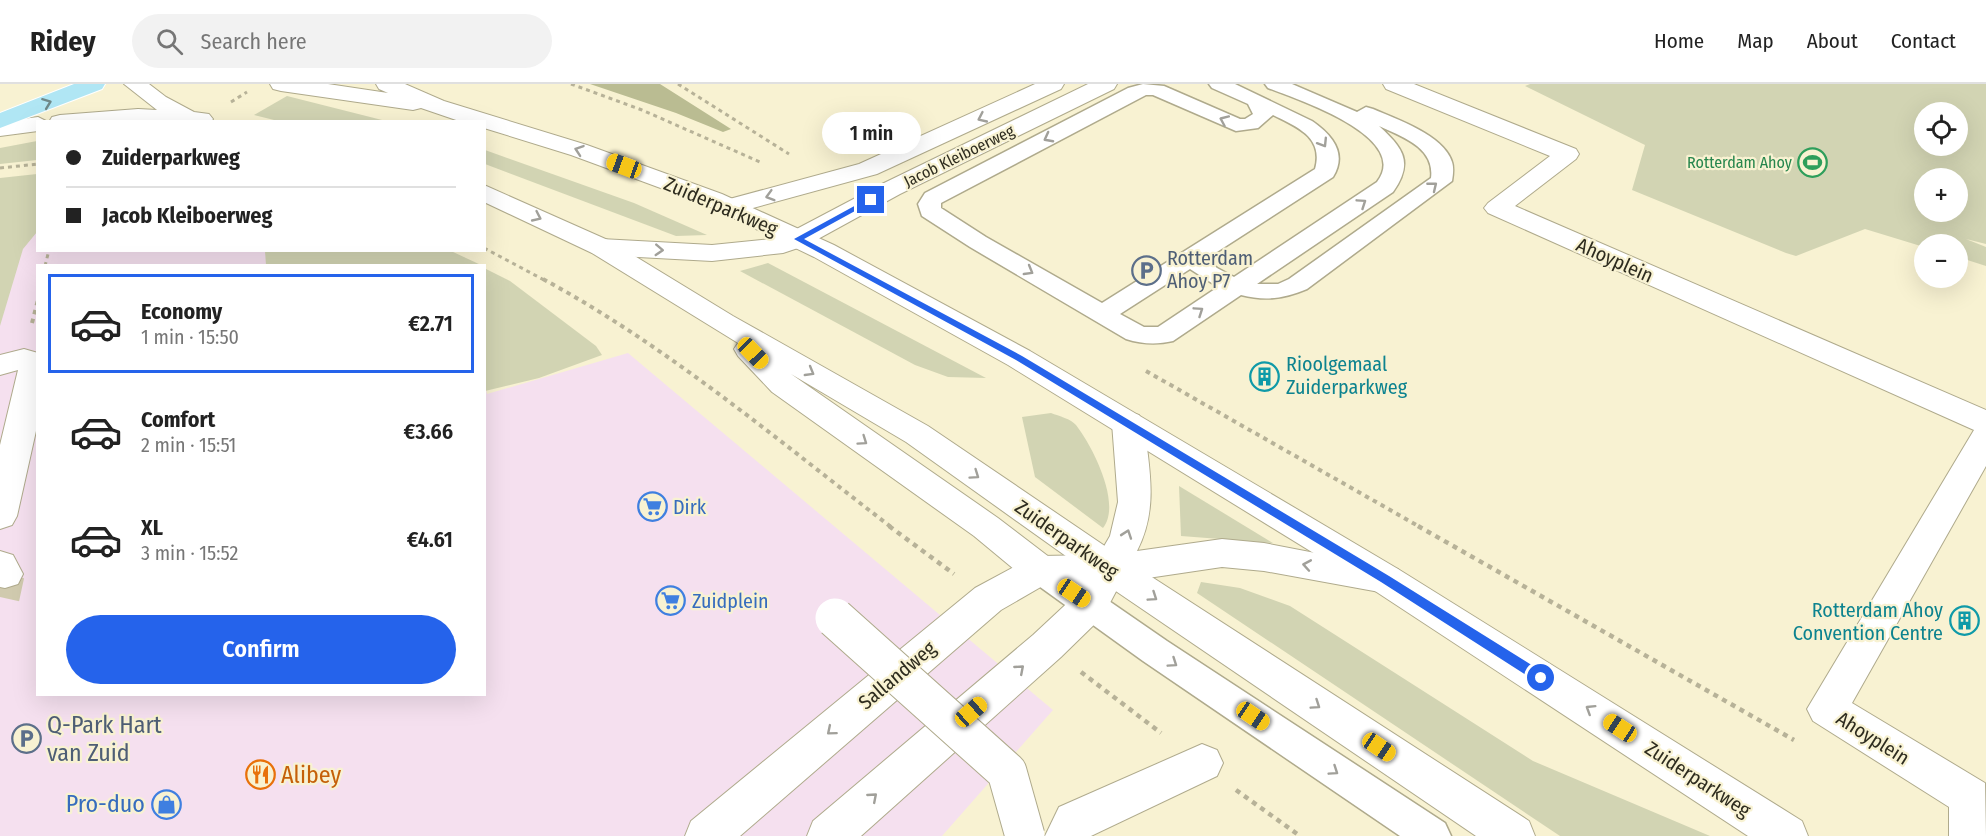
<!DOCTYPE html>
<meta charset="utf-8">
<style>
body{margin:0;font-family:"Fira Sans Condensed",sans-serif;background:#f2f2f2;color:#222;height:100vh;display:flex;flex-direction:column;font-size:22px;white-space:nowrap}
*{box-sizing:border-box;margin:0}
p{font-size:20px;color:#767676}
.icon{flex:none;width:33px;height:33px;fill:none;stroke:currentColor;stroke-width:2;stroke-linecap:round;stroke-linejoin:round}
.map{position:relative;flex:1;overflow:hidden}
.sheet{position:absolute;left:36px;top:180px;width:450px;height:432px;display:flex;flex-direction:column;background:#fff;border-radius:0px;box-shadow:0 6px 24px #0002}
.sheet>*{flex:none}
.guide{position:absolute;left:36px;top:36px;width:450px;height:132px;border-radius:0px;box-shadow:0 6px 24px #0002;display:grid;align-content:center;height:132px;padding:0 30px;background:#fff}
.controls{position:absolute;left:1914px;top:18px;display:grid;gap:12px}
.controls a{display:grid;place-items:center;width:54px;height:54px;border-radius:50%;background:#fff;box-shadow:0 6px 24px #0002;font-size:30px}
.end{position:absolute;width:27px;height:27px;margin:-14px;border:8px solid #2563eb;background:#fff;box-shadow:0 0 0 3px #fff}
.from{border-radius:50%}
.bubble{position:absolute;height:42px;border-radius:21px;background:#fff;box-shadow:0 6px 24px #0002;font-size:20px;font-weight:600;line-height:42px;text-align:center}
.car{position:absolute;width:18px;height:36px;margin:-18px -9px;border-radius:8px;box-shadow:0 0 4px 2px #0007;background:linear-gradient(#f5c518 24%,#345 0 40%,#f5c518 0 76%,#345 0 86%,#f5c518 0)}
.guide b{display:flex;align-items:center;gap:21px;height:57px;font-size:22px}
.guide b+b{border-top:2px solid #e0e0e0}
.guide i{width:15px;height:15px;background:#222}
ul{padding:10px 0 0;list-style:none}
li{display:flex;align-items:center;gap:18px;height:99px;margin:0 12px 9px;padding:0 18px;border:3px solid transparent;border-radius:0px}
li div{flex:1}
li b{display:block;font-size:22px}
li em{font-style:normal;font-weight:600}
li.active{border-color:#2563eb}
li>.icon{width:54px;height:54px;stroke-width:1.5}
.cta{display:flex;gap:12px;margin-top:auto;padding:12px 30px}
.cta a{flex:1;height:69px;border-radius:36px;background:#2563eb;color:#fff;font-size:24px;font-weight:600;line-height:69px;text-align:center}
header{display:flex;align-items:center;gap:36px;box-sizing:border-box;height:84px;padding:0 30px;background:#fff;border-bottom:2px solid #e0e0e0}
header strong{font-size:28px}
nav{display:flex;gap:33px;margin-inline-start:auto;font-size:21px}
.search{width:420px;height:54px;background:#f2f2f2;display:flex;align-items:center;gap:15px;box-sizing:border-box;padding:0 21px;border-radius:33px;color:#767676;font-size:22px}
.map>svg:first-child{display:block}
.commercial{fill:#f5e0ef}
.green{fill:#d2d4b3;fill-rule:evenodd}
.forest{fill:#babc92}
.lines{fill:none;stroke-linecap:round;stroke-linejoin:round}
.street-tunnel{stroke:#d0caae;stroke-width:39;stroke-dasharray:39 20;stroke-linecap:butt}
.lane-casing{stroke:#afaa8c;stroke-width:3}
.street-casing{stroke:#afaa8c;stroke-width:2}
.secondary-casing{stroke:#afaa8c;stroke-width:2}
.primary-casing{stroke:#fff;stroke-width:2}
.path-far2{stroke:#b7b298;stroke-width:3;stroke-dasharray:4 4;stroke-linecap:butt}
.path-far1{stroke:#b7b298;stroke-width:4;stroke-dasharray:4.5 4.5;stroke-linecap:butt}
.path{stroke:#b7b298;stroke-width:4.5;stroke-dasharray:5 5;stroke-linecap:butt}
.lane{fill:#fff;fill-rule:evenodd}
.street{fill:#fff;fill-rule:evenodd}
.secondary{fill:#fff;fill-rule:evenodd}
.primary{fill:#b0e6f4;fill-rule:evenodd}
.street-bridge-casing{stroke:#afaa8c;stroke-width:41;stroke-linecap:butt}
.street-bridge{stroke:#fff;stroke-width:39}
.oneway{stroke:#6f898a}
.oneway2{stroke:#a1a09a}
.route{fill:#2563eb}
.labels{text-anchor:middle;dominant-baseline:central;stroke-width:4.5;stroke-linejoin:round;paint-order:stroke}
.far-street-label{font-size:16px;fill:#2e2c1f;stroke:#f8f2d2}
.far-leisure-label{font-size:16px;fill:#27864d;stroke:#f8f2d2;text-anchor:end}
.street-label{font-size:20px;fill:#2e2c1f;stroke:#f8f2d2}
.service-label{font-size:20px;fill:#4e5e75;stroke:#f8f2d2;text-anchor:start}
.culture-label{font-size:20px;fill:#0d838f;stroke:#f8f2d2;text-anchor:start}
.shop-label{font-size:20px;fill:#366cbe;stroke:#f8f2d2;text-anchor:start}
.near-service-label{font-size:24px;fill:#4e5e75;stroke:#f8f2d2;text-anchor:start}
.near-food-label{font-size:24px;fill:#c56008;stroke:#f8f2d2;text-anchor:start}
.near-shop-label{font-size:24px;fill:#366cbe;stroke:#f8f2d2;text-anchor:end}
</style>
<header>
<strong>Ridey</strong>
<div class="search"><svg class="icon" aria-label="search" viewBox="0 0 24 24"><circle cx="10" cy="10" r="6"/><path d="M15 15l6 6"/></svg>Search here</div>
<nav><a>Home</a><a>Map</a><a>About</a><a>Contact</a></nav>
</header>
<div class="map">
<svg width="1986" height="752" viewBox="0 0 1986 752">
<rect width="100%" height="100%" fill="#f8f2d2"/>
<!-- commercial -->
<polygon class="commercial" points="37,115 38,166 373,166 409,181 38,182 38,610 484,610 485,302 487,310 628,269 1053,626 942,752 0,752 0,123"/>
<!-- green -->
<g class="green">
<path d="M 1530,0 L 1986,0 L 1986,160 L 1966,155 L 1986,163 L 1986,182 L 1958,173 L 1958,160 L 1924,160 L 1924,163 L 1865,145 L 1796,172 L 1786,169 L 1632,106 L 1645,61 L 1525,2 ZM 1924,28 L 1958,28 L 1958,62 L 1924,62 ZM 1924,94 L 1958,94 L 1958,128 L 1924,128 Z"/>
<polygon points="287,12 386,37 282,38 254,31"/>
<polygon points="37,57 37,76 0,80 0,64"/>
<polygon points="485,66 634,119 707,151 676,152 485,80"/>
<polygon points="37,90 37,148 23,165 0,242 0,94"/>
<polygon points="265,167 451,167 481,181 266,181"/>
<polygon points="768,179 986,294 948,293 915,281 740,187"/>
<polygon points="484,184 510,197 596,262 602,271 539,294 485,307"/>
<path d="M 1051,329 C 1059,332 1071,335 1076,341 C 1093,363 1122,420 1103,444 L 1035,393 L 1022,333 Z"/>
<polygon points="1179,402 1273,459 1181,452"/>
<polygon points="1201,498 1240,504 1290,522 1533,677 1710,752 1560,752 1197,509"/>
</g>
<!-- forest -->
<polygon class="forest" points="590,0 660,0 731,45 723,48 676,29"/>
<g class="lines">
<!-- street-tunnel -->
<polyline class="street-tunnel" points="0,513 5,490"/>
<defs>
<g id="lane">
<path d="M 1143,0 L 1164,2 L 1240,35 L 1245,35 L 1253,30 L 1248,20 L 1212,4 L 1209,0 L 1235,0 L 1312,37 C 1331,50 1348,69 1333,93 L 1206,175 L 1217,184 L 1234,193 L 1377,98 C 1412,53 1297,15 1268,4 L 1265,0 L 1292,0 L 1357,28 L 1366,23 L 1373,25 C 1396,35 1444,51 1452,78 C 1454,84 1453,91 1452,97 L 1307,205 C 1283,215 1265,217 1241,211 L 1173,257 C 1156,261 1142,260 1126,255 L 970,163 L 922,132 L 918,120 L 925,109 L 1128,4 ZM 1146,11 L 1153,11 L 1236,47 L 1258,44 L 1273,31 C 1297,43 1324,53 1315,85 L 1102,219 L 986,153 L 941,124 L 941,119 ZM 1379,42 C 1403,53 1435,64 1431,94 L 1289,195 L 1278,200 L 1257,200 L 1393,108 C 1414,78 1403,64 1379,42 ZM 1190,185 L 1218,203 L 1158,243 L 1144,243 L 1120,230 Z"/>
<polygon points="1040,474 1051,477 1167,557 1445,739 1451,752 1400,752 1143,577 1029,495 1024,486 1029,477"/>
</g>
<g id="street">
<polygon points="1035,0 1064,0 1061,5 877,90 731,130 722,127 718,122 722,117 859,80"/>
<polygon points="1088,0 1117,0 1114,5 900,110 807,161 783,169 712,177 601,171 592,169 588,163 592,157 601,155 712,161 771,155 789,149 882,100"/>
<polygon points="1383,0 1414,0 1576,65 1579,70 1576,75 1515,122 1986,326 1986,382 1852,619 1985,699 1986,752 1949,752 1949,723 1813,637 1807,625 1974,346 1488,129 1484,124 1488,119 1550,72 1386,5"/>
<polygon points="24,265 38,269 38,338 17,432 12,441 0,445 0,361 18,286 0,291 0,271"/>
<path d="M 1128,328 L 1139,331 L 1144,339 C 1149,385 1159,424 1137,467 L 1222,455 L 1264,459 L 1398,485 L 1403,495 L 1398,505 L 1385,509 L 1264,487 L 1222,483 L 1121,498 L 1103,532 L 1061,573 L 861,752 L 807,752 L 813,737 L 1033,551 L 1077,510 L 1083,500 L 1046,500 L 1001,526 L 740,752 L 685,752 L 691,737 L 975,504 L 1027,476 L 1040,472 L 1099,471 L 1110,452 L 1118,418 L 1112,339 L 1117,331 Z"/>
<polygon points="0,467 13,471 23,490 18,500 5,504 0,503"/>
<polygon points="1202,660 1217,666 1223,679 1217,692 1091,752 1045,752 1059,723"/>
</g>
<g id="secondary">
<polygon points="124,0 149,0 166,13 194,28 209,30 213,35 211,38 49,38 52,33 60,31 138,25 157,26"/>
<polygon points="270,0 328,0 388,9 379,5 376,0 405,0 444,17 587,61 722,110 834,161 1030,267 1398,485 1802,737 1808,752 1748,752 1372,505 1008,281 814,173 704,120 571,71 484,44 484,38 462,38 421,24 413,26 281,7 273,5"/>
<polygon points="38,33 48,38 38,38 38,47 0,52 0,38"/>
<polygon points="484,101 610,157 733,232 928,342 1124,475 1529,737 1535,752 1476,752 1098,495 906,358 791,290 998,434 1053,476 1058,486 1053,496 1040,500 1027,496 974,452 772,308 738,272 734,265 738,259 592,169 484,118"/>
</g>
<polygon id="primary" points="74,0 105,0 102,5 0,44 0,29"/>
</defs>
<!-- lane casing -->
<use href="#lane" class="lane-casing"/>
<!-- street casing -->
<use href="#street" class="street-casing"/>
<!-- secondary casing -->
<use href="#secondary" class="secondary-casing"/>
<!-- primary casing -->
<use href="#primary" class="primary-casing"/>
<!-- path-far2 -->
<g class="path-far2">
<polyline points="571,0 642,26 760,78"/>
<polyline points="678,0 789,70"/>
<polyline points="231,18 247,8"/>
<polyline points="0,84 38,80"/>
<polyline points="484,164 546,197"/>
<polyline points="45,182 49,166"/>
</g>
<!-- path-far1 -->
<g class="path-far1">
<path d="M 543,195 C 667,262 780,358 891,443"/>
<polyline points="32,239 38,216"/>
<polyline points="1146,287 1420,443"/>
</g>
<!-- path -->
<g class="path">
<polyline points="889,442 954,490"/>
<polyline points="1418,442 1794,656"/>
<polyline points="1081,588 1161,649"/>
<polyline points="1236,706 1300,752"/>
</g>
<!-- lane -->
<use href="#lane" class="lane"/>
<!-- street -->
<use href="#street" class="street"/>
<!-- secondary -->
<use href="#secondary" class="secondary"/>
<!-- primary -->
<use href="#primary" class="primary"/>
<defs>
<polyline id="street-bridge" points="835,534 1007,688 1025,752"/>
</defs>
<!-- street-bridge casing -->
<use href="#street-bridge" class="street-bridge-casing"/>
<!-- street-bridge -->
<use href="#street-bridge" class="street-bridge"/>
</g>
<!-- one-way arrows -->
<defs><path id="oneway-chevron" d="M-2-3.5L2.5 0L-2 3.5" fill="none" stroke-width="1.6" stroke-linecap="round" stroke-linejoin="round" transform="scale(1.5)"/></defs>
<use class="oneway" href="#oneway-chevron" transform="translate(47 19) rotate(-21)"/>
<g class="oneway2">
<use href="#oneway-chevron" transform="translate(982 34) rotate(155)"/>
<use href="#oneway-chevron" transform="translate(1224 36) rotate(-156)"/>
<use href="#oneway-chevron" transform="translate(1048 54) rotate(152)"/>
<use href="#oneway-chevron" transform="translate(1323 59) rotate(58)"/>
<use href="#oneway-chevron" transform="translate(579 66) rotate(-161)"/>
<use href="#oneway-chevron" transform="translate(1433 102) rotate(-39)"/>
<use href="#oneway-chevron" transform="translate(770 112) rotate(164)"/>
<use href="#oneway-chevron" transform="translate(1362 119) rotate(-34)"/>
<use href="#oneway-chevron" transform="translate(537 133) rotate(25)"/>
<use href="#oneway-chevron" transform="translate(659 166) rotate(3)"/>
<use href="#oneway-chevron" transform="translate(1029 187) rotate(30)"/>
<use href="#oneway-chevron" transform="translate(1199 227) rotate(-34)"/>
<use href="#oneway-chevron" transform="translate(810 288) rotate(30)"/>
<use href="#oneway-chevron" transform="translate(863 357) rotate(35)"/>
<use href="#oneway-chevron" transform="translate(975 391) rotate(35)"/>
<use href="#oneway-chevron" transform="translate(1127 450) rotate(-71)"/>
<use href="#oneway-chevron" transform="translate(1307 481) rotate(-170)"/>
<use href="#oneway-chevron" transform="translate(1153 513) rotate(34)"/>
<use href="#oneway-chevron" transform="translate(1173 579) rotate(34)"/>
<use href="#oneway-chevron" transform="translate(1020 585) rotate(-41)"/>
<use href="#oneway-chevron" transform="translate(1316 621) rotate(34)"/>
<use href="#oneway-chevron" transform="translate(1590 625) rotate(-148)"/>
<use href="#oneway-chevron" transform="translate(831 647) rotate(140)"/>
<use href="#oneway-chevron" transform="translate(1334 687) rotate(34)"/>
<use href="#oneway-chevron" transform="translate(873 713) rotate(-41)"/>
</g>
<!-- route -->
<polygon class="route" points="869,114 875,116 804,155 1022,272 1389,492 1546,590 1546,598 1537,598 1381,498 1016,276 794,155"/>
<!-- icons -->
<defs>
<symbol id="stadium-ring" viewBox="-11 -11 22 22"><circle r="9.5" fill="#f8f2d2" stroke="#2e9e5b" stroke-width="1.5"/><path d="M0-5a6.5 5 0 1 0 0 10a6.5 5 0 1 0 0-10ZM-3.5-1.8h7v3.6h-7Z" fill="#2e9e5b"/></symbol>
<symbol id="parking-ring" viewBox="-11 -11 22 22"><circle r="9.5" fill="#f8f2d2" stroke="#5c6f8a" stroke-width="1.5"/><path d="M-3.5-5.5H1a3.5 3.5 0 0 1 0 7H-1V5.5H-3.5ZM-1-3.4V-.6H.8a1.4 1.4 0 0 0 0-2.8Z" fill="#5c6f8a"/></symbol>
<symbol id="building-ring" viewBox="-11 -11 22 22"><circle r="9.5" fill="#f8f2d2" stroke="#0f9aa8" stroke-width="1.5"/><path d="M-4-6H4V6H1V3H-1V6H-4ZM-2.5-4.3h1.7v1.8h-1.7ZM.8-4.3h1.7v1.8H.8ZM-2.5-1h1.7V.8h-1.7ZM.8-1h1.7V.8H.8Z" fill="#0f9aa8"/></symbol>
<symbol id="supermarket-ring" viewBox="-11 -11 22 22"><circle r="9.5" fill="#f8f2d2" stroke="#3f7fe0" stroke-width="1.5"/><path d="M-6-5.5h2.5l.6 2H6L4.5 2H-2.5L-4.4-4H-6ZM-1.5 3.2a1.3 1.3 0 1 0 .1 0ZM3 3.2a1.3 1.3 0 1 0 .1 0Z" fill="#3f7fe0"/></symbol>
<symbol id="restaurant-ring" viewBox="-11 -11 22 22"><circle r="9.5" fill="#f8f2d2" stroke="#e8710a" stroke-width="1.5"/><path d="M-5-6h1v4h1v-4h1v4h1v-4h1v5L-1.5 .5V6h-2V.5L-5-1ZM5-6V6H3V1.5H1.5Q1.5-4 5-6Z" fill="#e8710a"/></symbol>
<symbol id="shop-ring" viewBox="-11 -11 22 22"><circle r="9.5" fill="#f8f2d2" stroke="#3f7fe0" stroke-width="1.5"/><path d="M-5-2.5h2.3a2.7 3.5 0 0 1 5.4 0H5L5.5 6h-11ZM-1.5-2.5h3a1.5 2.3 0 0 0-3 0Z" fill="#3f7fe0"/></symbol>
</defs>
<g fill-rule="evenodd">
<use href="#stadium-ring" x="1796" y="62" width="33" height="33"/>
<use href="#parking-ring" x="1130" y="170" width="33" height="33"/>
<use href="#building-ring" x="1248" y="276" width="33" height="33"/>
<use href="#supermarket-ring" x="636" y="406" width="33" height="33"/>
<use href="#supermarket-ring" x="654" y="500" width="33" height="33"/>
<use href="#building-ring" x="1948" y="520" width="33" height="33"/>
<use href="#parking-ring" x="10" y="638" width="33" height="33"/>
<use href="#restaurant-ring" x="244" y="674" width="33" height="33"/>
<use href="#shop-ring" x="150" y="704" width="33" height="33"/>
</g>
<g class="labels">
<!-- far-street labels -->
<g class="far-street-label">
<text transform="translate(959 72) rotate(-26)">Jacob Kleiboerweg</text>
</g>
<!-- far-leisure labels -->
<g class="far-leisure-label">
<text x="1792" y="78">Rotterdam Ahoy</text>
</g>
<!-- street labels -->
<g class="street-label">
<text transform="translate(721 122) rotate(23)">Zuiderparkweg</text>
<text transform="translate(1615 176) rotate(24)">Ahoyplein</text>
<text transform="translate(1067 455) rotate(35)">Zuiderparkweg</text>
<text transform="translate(897 591) rotate(-40)">Sallandweg</text>
<text transform="translate(1873 654) rotate(32)">Ahoyplein</text>
<text transform="translate(1698 695) rotate(33)">Zuiderparkweg</text>
</g>
<!-- service labels -->
<g class="service-label">
<text x="1167" y="174">Rotterdam<tspan x="1167" dy="23">Ahoy P7</tspan></text>
</g>
<!-- culture labels -->
<g class="culture-label">
<text x="1286" y="280">Rioolgemaal<tspan x="1286" dy="23">Zuiderparkweg</tspan></text>
<text x="1943" y="526" text-anchor="end">Rotterdam Ahoy<tspan x="1943" dy="23">Convention Centre</tspan></text>
</g>
<!-- shop labels -->
<g class="shop-label">
<text x="673" y="423">Dirk</text>
<text x="692" y="517">Zuidplein</text>
</g>
<!-- near-service labels -->
<g class="near-service-label">
<text x="47" y="641">Q-Park Hart<tspan x="47" dy="28">van Zuid</tspan></text>
</g>
<!-- near-food labels -->
<g class="near-food-label">
<text x="281" y="691">Alibey</text>
</g>
<!-- near-shop labels -->
<g class="near-shop-label">
<text x="145" y="720">Pro-duo</text>
</g>
</g>
</svg>
<div class="controls">
<a><svg class="icon" aria-label="locate" viewBox="0 0 24 24"><circle cx="12" cy="12" r="6"/><path d="M12 2v4M12 18v4M2 12h4M18 12h4"/></svg></a>
<a>+</a>
<a>−</a>
</div>
<i class="end from" style="left:1541px;top:594px"></i>
<i class="end" style="left:871px;top:116px"></i>
<div class="bubble" style="left:822px;top:28px;width:99px">1 min</div>
<i class="car" style="left:624px;top:82px;rotate:290deg"></i>
<i class="car" style="left:753px;top:269px;rotate:136deg"></i>
<i class="car" style="left:1074px;top:509px;rotate:124deg"></i>
<i class="car" style="left:971px;top:628px;rotate:49deg"></i>
<i class="car" style="left:1253px;top:632px;rotate:124deg"></i>
<i class="car" style="left:1620px;top:644px;rotate:303deg"></i>
<i class="car" style="left:1379px;top:663px;rotate:124deg"></i>
<div class="guide">
<b><i class="from"></i>Zuiderparkweg</b>
<b><i></i>Jacob Kleiboerweg</b>
</div>
<section class="sheet">
<ul>
<li class="active"><svg class="icon" aria-label="car" viewBox="0 0 24 24"><path d="M5 17H2v-5l4-1 3-4h7l3 4 3 1v5h-3M9 17h6M6 11h13"/><circle cx="7" cy="17" r="2"/><circle cx="17" cy="17" r="2"/></svg><div><b>Economy</b><p>1 min · 15:50</p></div><em>€2.71</em></li>
<li><svg class="icon" aria-label="car" viewBox="0 0 24 24"><path d="M5 17H2v-5l4-1 3-4h7l3 4 3 1v5h-3M9 17h6M6 11h13"/><circle cx="7" cy="17" r="2"/><circle cx="17" cy="17" r="2"/></svg><div><b>Comfort</b><p>2 min · 15:51</p></div><em>€3.66</em></li>
<li><svg class="icon" aria-label="car" viewBox="0 0 24 24"><path d="M5 17H2v-5l4-1 3-4h7l3 4 3 1v5h-3M9 17h6M6 11h13"/><circle cx="7" cy="17" r="2"/><circle cx="17" cy="17" r="2"/></svg><div><b>XL</b><p>3 min · 15:52</p></div><em>€4.61</em></li>
</ul>
<div class="cta"><a>Confirm</a></div>
</section>
</div>
